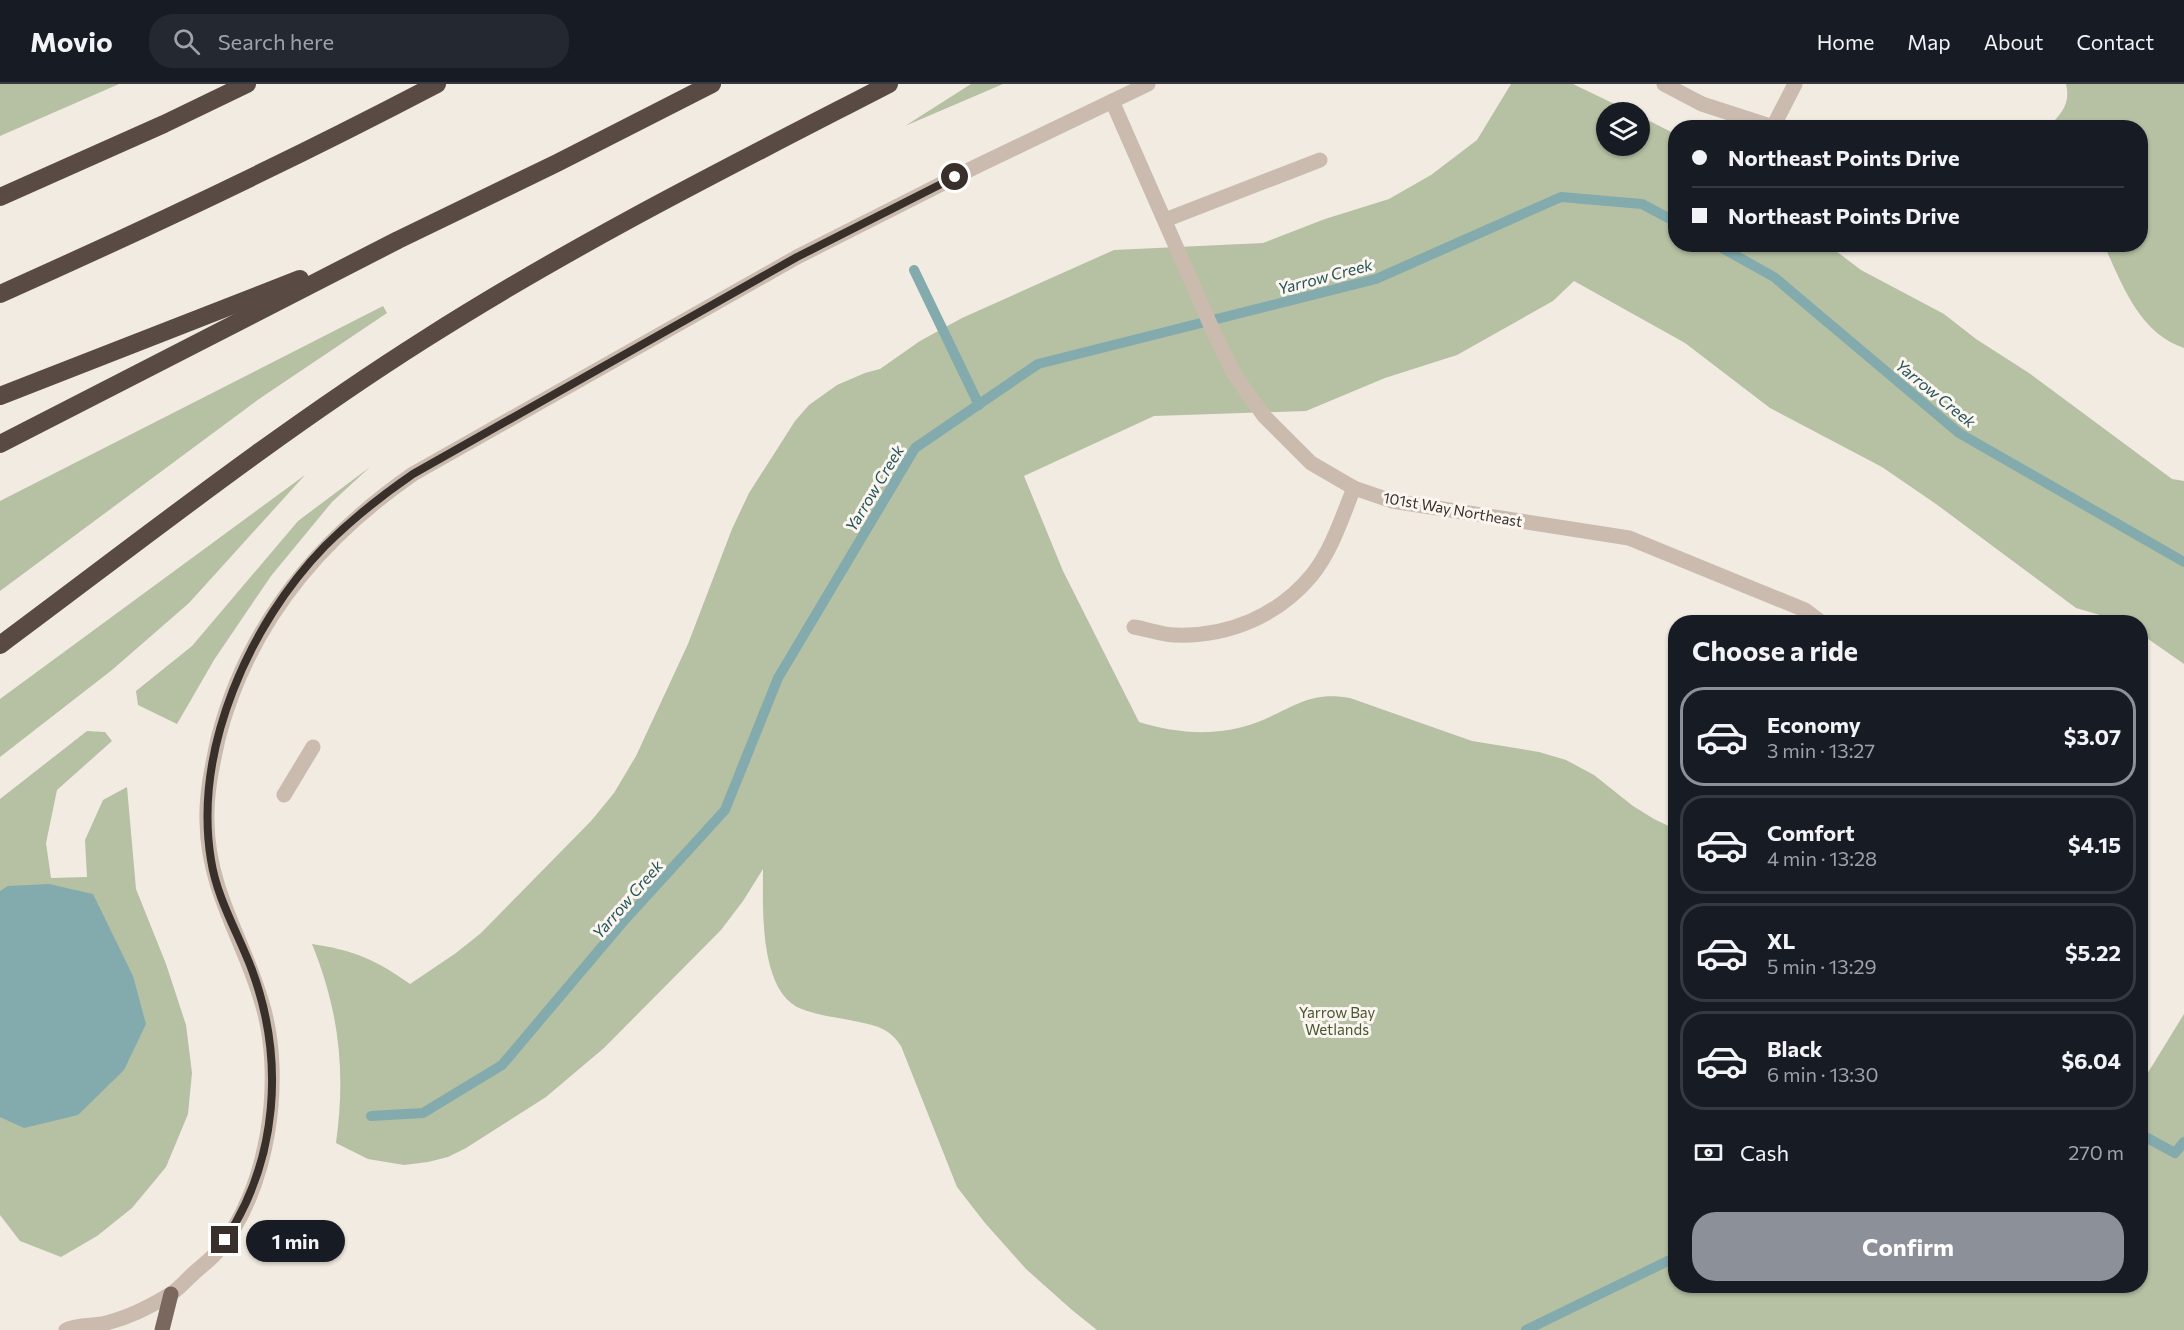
<!DOCTYPE html>
<meta charset="utf-8">
<style>
body{margin:0;font-family:Commissioner,sans-serif;background:#242831;color:#f1f3f6;height:100vh;display:flex;flex-direction:column;font-size:22px;white-space:nowrap}
*{box-sizing:border-box;margin:0}
p{font-size:20px;color:#9ea1a6}
.icon{flex:none;width:33px;height:33px;fill:none;stroke:currentColor;stroke-width:2;stroke-linecap:round;stroke-linejoin:round}
.map{position:relative;flex:1;overflow:hidden}
.details{position:absolute;left:1668px;top:531px;width:480px;height:678px;display:flex;flex-direction:column;background:#171b24;border-radius:24px;box-shadow:0 2px 4px #0004}
.details>*{flex:none}
.banner{position:absolute;left:1668px;top:36px;width:480px;height:132px;border-radius:24px;box-shadow:0 2px 4px #0004;display:grid;align-content:center;height:132px;padding:0 24px;background:#171b24}
.fabs{position:absolute;left:1596px;top:18px;display:grid;gap:12px}
.fabs a{display:grid;place-items:center;width:54px;height:54px;border-radius:50%;background:#171b24;box-shadow:0 2px 4px #0004;font-size:30px}
.end{position:absolute;width:27px;height:27px;margin:-14px;border:8px solid #39302c;background:#fff;box-shadow:0 0 0 3px #fff}
.from{border-radius:50%}
.bubble{position:absolute;height:42px;border-radius:21px;background:#171b24;box-shadow:0 2px 4px #0004;font-size:20px;font-weight:700;line-height:42px;text-align:center}
.banner b{display:flex;align-items:center;gap:21px;height:57px;font-size:22px}
.banner b+b{border-top:2px solid #363941}
.banner i{width:15px;height:15px;background:#f1f3f6}
ul{padding:0;list-style:none}
li{display:flex;align-items:center;gap:18px;height:99px;margin:0 12px 9px;padding:0 12px;border:3px solid #363941;border-radius:24px}
li div{flex:1}
li b{display:block;font-size:22px}
li em{font-style:normal;font-weight:700}
li.current{border-color:#8c9099}
li>.icon{width:54px;height:54px;stroke-width:1.5}
h2{padding:0 24px;font-size:27px;line-height:72px}
.pay{display:flex;align-items:center;gap:15px;height:66px;padding:0 24px;font-size:22px}
.pay p{margin-inline-start:auto}
.button{display:flex;gap:12px;margin-top:auto;padding:12px 24px}
.button a{flex:1;height:69px;border-radius:24px;background:#8c9099;color:#fff;font-size:24px;font-weight:700;line-height:69px;text-align:center}
header{display:flex;align-items:center;gap:36px;box-sizing:border-box;height:84px;padding:0 30px;background:#171b24;border-bottom:2px solid #363941}
header strong{font-size:28px}
nav{display:flex;gap:33px;margin-inline-start:auto;font-size:21px}
.search{width:420px;height:54px;background:#242831;display:flex;align-items:center;gap:15px;box-sizing:border-box;padding:0 21px;border-radius:24px;color:#9ea1a6;font-size:22px}
.map>svg:first-child{display:block}
.green{fill:#b6c0a3}
.water{fill:#83abad}
.lines{fill:none;stroke-linecap:round;stroke-linejoin:round}
.stream{stroke:#83abad;stroke-width:10}
.minor{stroke:#cabbae;stroke-width:15}
.major{stroke:#7a685f;stroke-width:15}
.highway{stroke:#594b44;stroke-width:18}
.route{stroke:#39302c;stroke-width:8}
.labels{text-anchor:middle;dominant-baseline:central;stroke-width:6;stroke-linejoin:round;paint-order:stroke}
.street-label{font-size:15px;fill:#39302c;stroke:#faf5ef}
.park-label{font-size:15px;fill:#485632;stroke:#faf5ef}
.water-label{font-size:16px;font-style:italic;fill:#245358;stroke:#faf5ef}
</style>
<header>
<strong>Movio</strong>
<div class="search"><svg class="icon" aria-label="search" viewBox="0 0 24 24"><circle cx="10" cy="10" r="6"/><path d="M15 15l6 6"/></svg>Search here</div>
<nav><a>Home</a><a>Map</a><a>About</a><a>Contact</a></nav>
</header>
<div class="map">
<svg width="2184" height="1246" viewBox="0 0 2184 1246">
<rect width="100%" height="100%" fill="#f2ebe2"/>
<!-- green -->
<g class="green">
<polygon points="0,0 119,0 0,52"/>
<polygon points="971,0 1003,0 905,42"/>
<path d="M 1511,0 L 1573,0 L 1631,28 L 1606,28 L 1606,62 L 1640,62 L 1640,32 L 1673,49 L 1676,52 L 1676,160 L 1828,161 L 1861,186 L 1944,230 L 1976,255 L 2029,289 L 2172,395 L 2184,397 L 2184,580 L 2141,550 L 2140,538 L 2124,538 L 2076,524 L 1936,420 L 1882,383 L 1770,324 L 1685,259 L 1574,197 L 1553,217 L 1457,271 L 1385,294 L 1306,327 L 1154,332 L 1024,392 L 1063,487 L 1139,638 C 1178,650 1219,653 1258,638 C 1294,624 1308,607 1350,614 L 1472,657 L 1539,668 L 1566,676 L 1594,691 L 1633,722 L 1654,735 L 1675,745 L 1676,1202 L 2140,1202 L 2141,1000 L 2184,930 L 2184,1246 L 1097,1246 L 1072,1226 L 1026,1185 L 985,1139 L 957,1103 L 901,962 C 890,945 878,942 859,938 C 841,934 813,931 797,923 C 759,902 763,822 763,785 L 743,817 L 721,846 L 604,964 L 546,1013 L 466,1064 L 448,1073 L 428,1078 L 404,1081 L 368,1075 L 336,1059 C 346,987 339,927 312,860 C 353,866 377,876 410,900 L 456,869 L 481,849 L 591,737 L 614,709 L 636,672 L 688,560 L 732,445 L 749,409 L 795,337 L 809,321 L 837,301 L 865,289 L 880,285 L 920,257 L 962,234 L 1114,166 L 1263,159 L 1325,135 L 1389,115 L 1431,91 L 1477,56 Z"/>
<path d="M 2066,0 L 2184,0 L 2184,264 C 2139,249 2122,200 2104,161 L 2140,160 L 2140,44 L 2048,43 C 2061,30 2071,20 2066,0 Z"/>
<polygon points="383,222 387,229 259,315 0,507 0,417"/>
<polygon points="370,383 332,418 271,492 214,576 177,640 138,621 136,607 192,562 298,437"/>
<polygon points="305,391 189,519 112,586 0,673 0,615"/>
<polygon points="87,647 105,648 112,657 57,706 46,759 51,794 87,793 85,756 103,716 127,703 136,805 166,880 186,941 192,989 188,1030 166,1083 132,1124 97,1152 61,1173 20,1157 0,1131 0,715"/>
</g>
<!-- water -->
<polygon class="water" points="49,800 93,810 133,892 146,940 124,986 78,1031 24,1044 0,1033 0,807 8,802"/>
<g class="lines">
<!-- stream -->
<g class="stream">
<polyline points="1715,160 1774,193 1959,349 2184,478"/>
<polyline points="914,186 979,321"/>
<polyline points="371,1032 423,1029 502,981 622,839 725,726 778,594 915,364 1038,280 1376,195 1561,113 1642,120 1676,138"/>
<polyline points="2140,1050 2175,1069 2184,1058"/>
<polyline points="1526,1246 1676,1173"/>
</g>
<!-- minor -->
<g class="minor">
<polyline points="1664,0 1702,20 1773,43 1795,0"/>
<polyline points="1112,17 1214,249 1234,290 1264,332 1311,379 1354,404 1392,417 1629,454 1805,526 1821,538"/>
<polyline points="1165,136 1320,76"/>
<path d="M 1134,543 C 1147,545 1162,551 1175,551 C 1228,553 1278,532 1312,491 C 1332,466 1342,433 1354,404"/>
<polyline points="284,711 313,663"/>
<path d="M 66,1246 C 77,1241 89,1242 102,1240 C 125,1235 148,1224 169,1211 C 178,1206 185,1197 193,1190 C 200,1183 209,1177 216,1169 C 269,1108 285,994 262,919 C 244,856 208,807 207,738 C 206,710 212,683 218,655 C 247,541 318,456 413,390 L 797,173 L 975,83 L 1148,0"/>
</g>
<!-- major -->
<polyline class="major" points="162,1246 171,1210"/>
<!-- highway -->
<g class="highway">
<polyline points="0,113 164,40 247,0"/>
<path d="M 0,210 C 148,144 294,75 437,0"/>
<polyline points="0,312 300,195"/>
<polyline points="0,360 398,156 557,79 712,0"/>
<path d="M 0,561 C 140,457 278,348 425,255 C 574,160 732,81 889,0"/>
</g>
</g>
<g class="lines">
<!-- route -->
<path class="route" d="M 225,1156 C 278,1076 285,976 252,886 C 238,849 217,815 211,776 C 193,666 249,540 325,462 C 352,435 381,412 413,390 L 797,173 L 955,93"/>
</g>
<g class="labels">
<!-- street labels -->
<g class="street-label">
<text transform="translate(1453 425) rotate(10)">101st Way Northeast</text>
</g>
<!-- park labels -->
<g class="park-label">
<text x="1337" y="928">Yarrow Bay<tspan x="1337" dy="17">Wetlands</tspan></text>
</g>
<!-- water labels -->
<g class="water-label">
<text transform="translate(1325 192) rotate(-15)">Yarrow Creek</text>
<text transform="translate(1936 309) rotate(39)">Yarrow Creek</text>
<text transform="translate(874 404) rotate(-59)">Yarrow Creek</text>
<text transform="translate(627 815) rotate(-49)">Yarrow Creek</text>
</g>
</g>
</svg>
<div class="fabs">
<a><svg class="icon" aria-label="layers" viewBox="0 0 24 24"><path d="M12 4l9 5-9 5-9-5zM3 14l9 5 9-5"/></svg></a>
</div>
<i class="end from" style="left:955px;top:93px"></i>
<i class="end" style="left:225px;top:1156px"></i>
<div class="bubble" style="left:246px;top:1136px;width:99px">1 min</div>
<div class="banner">
<b><i class="from"></i>Northeast Points Drive</b>
<b><i></i>Northeast Points Drive</b>
</div>
<section class="details">
<h2>Choose a ride</h2>
<ul>
<li class="current"><svg class="icon" aria-label="car" viewBox="0 0 24 24"><path d="M5 17H2v-5l4-1 3-4h7l3 4 3 1v5h-3M9 17h6M6 11h13"/><circle cx="7" cy="17" r="2"/><circle cx="17" cy="17" r="2"/></svg><div><b>Economy</b><p>3 min · 13:27</p></div><em>$3.07</em></li>
<li><svg class="icon" aria-label="car" viewBox="0 0 24 24"><path d="M5 17H2v-5l4-1 3-4h7l3 4 3 1v5h-3M9 17h6M6 11h13"/><circle cx="7" cy="17" r="2"/><circle cx="17" cy="17" r="2"/></svg><div><b>Comfort</b><p>4 min · 13:28</p></div><em>$4.15</em></li>
<li><svg class="icon" aria-label="car" viewBox="0 0 24 24"><path d="M5 17H2v-5l4-1 3-4h7l3 4 3 1v5h-3M9 17h6M6 11h13"/><circle cx="7" cy="17" r="2"/><circle cx="17" cy="17" r="2"/></svg><div><b>XL</b><p>5 min · 13:29</p></div><em>$5.22</em></li>
<li><svg class="icon" aria-label="car" viewBox="0 0 24 24"><path d="M5 17H2v-5l4-1 3-4h7l3 4 3 1v5h-3M9 17h6M6 11h13"/><circle cx="7" cy="17" r="2"/><circle cx="17" cy="17" r="2"/></svg><div><b>Black</b><p>6 min · 13:30</p></div><em>$6.04</em></li>
</ul>
<div class="pay"><svg class="icon" aria-label="cash" viewBox="0 0 24 24"><path d="M3 7h18v10H3z"/><circle cx="12" cy="12" r="2"/></svg>Cash<p>270 m</p></div>
<div class="button"><a>Confirm</a></div>
</section>
</div>
